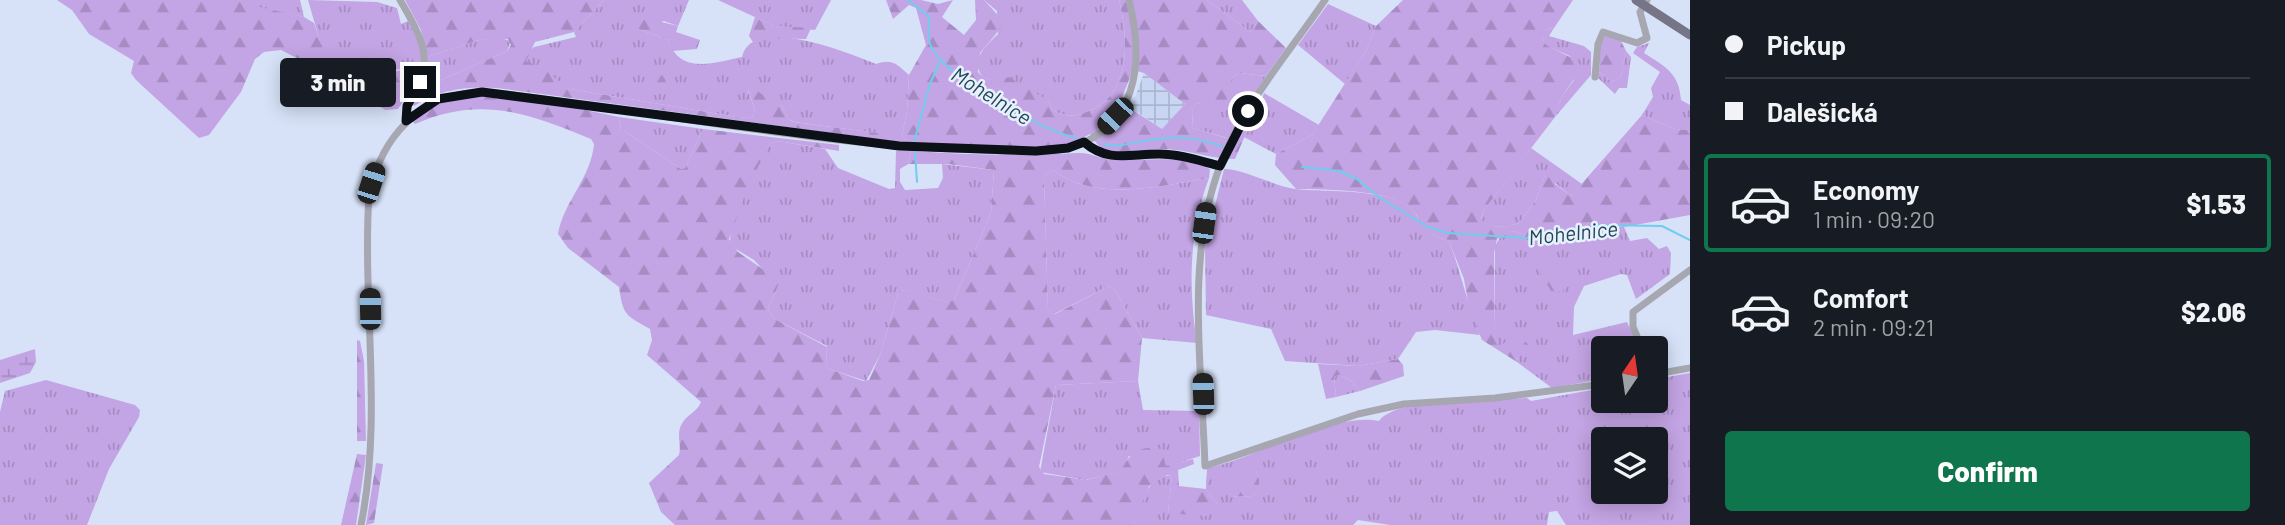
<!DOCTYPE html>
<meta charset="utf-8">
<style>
body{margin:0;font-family:Barlow,sans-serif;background:#20242c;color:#f1f3f6;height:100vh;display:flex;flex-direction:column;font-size:26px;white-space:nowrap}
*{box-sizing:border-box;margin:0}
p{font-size:23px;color:#9ea1a6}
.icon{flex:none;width:38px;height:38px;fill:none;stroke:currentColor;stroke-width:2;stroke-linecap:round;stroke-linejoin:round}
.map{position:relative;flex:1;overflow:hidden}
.panel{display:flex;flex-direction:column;background:#171b24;width:595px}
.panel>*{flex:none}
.banner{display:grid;align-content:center;height:154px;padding:0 35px;background:#171b24}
.needle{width:46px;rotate:13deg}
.tools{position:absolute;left:1591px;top:336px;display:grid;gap:14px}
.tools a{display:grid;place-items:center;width:77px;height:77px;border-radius:7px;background:#171b24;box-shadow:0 4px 18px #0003;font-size:35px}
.end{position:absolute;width:32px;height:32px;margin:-16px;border:9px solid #0c1017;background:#fff;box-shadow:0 0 0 4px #fff}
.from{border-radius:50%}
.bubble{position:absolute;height:49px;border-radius:7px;background:#171b24;box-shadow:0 4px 18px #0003;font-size:23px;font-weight:800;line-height:49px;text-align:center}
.car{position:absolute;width:21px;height:42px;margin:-21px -10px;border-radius:9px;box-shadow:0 0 5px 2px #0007;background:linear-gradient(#222 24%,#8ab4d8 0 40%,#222 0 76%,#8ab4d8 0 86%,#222 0)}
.banner b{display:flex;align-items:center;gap:24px;height:66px;font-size:26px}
.banner b+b{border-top:2px solid #363941}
.banner i{width:18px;height:18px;background:#f1f3f6}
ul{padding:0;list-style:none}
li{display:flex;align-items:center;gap:21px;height:98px;margin:0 14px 10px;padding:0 21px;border:4px solid transparent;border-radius:7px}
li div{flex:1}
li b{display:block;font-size:26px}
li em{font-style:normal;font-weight:800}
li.on{border-color:#0e754d}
li>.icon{width:63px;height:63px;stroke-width:1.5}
.action{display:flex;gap:14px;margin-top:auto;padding:14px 35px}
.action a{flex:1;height:80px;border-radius:7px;background:#0e754d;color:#fff;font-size:28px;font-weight:800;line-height:80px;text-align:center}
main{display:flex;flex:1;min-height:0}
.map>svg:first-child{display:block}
.industrial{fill:url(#industrial-grid)}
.grass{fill:url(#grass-tufts);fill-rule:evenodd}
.forest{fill:url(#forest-firs);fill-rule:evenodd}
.wetland{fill:url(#wetland-marsh)}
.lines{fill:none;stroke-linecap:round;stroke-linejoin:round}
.stream{stroke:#6fcded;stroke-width:2}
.minor{stroke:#a6a7b1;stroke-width:7}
.major{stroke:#757587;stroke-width:9}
.route{stroke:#0c1017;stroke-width:9}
.labels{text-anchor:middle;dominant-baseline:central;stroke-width:5;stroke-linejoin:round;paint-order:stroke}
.water-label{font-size:21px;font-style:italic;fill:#1f4856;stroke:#e8effd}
</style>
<main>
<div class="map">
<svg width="1690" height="525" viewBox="0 0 1690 525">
<defs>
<pattern id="industrial-grid" width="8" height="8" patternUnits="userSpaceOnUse" patternTransform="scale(1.75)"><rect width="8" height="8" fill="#c8d6f3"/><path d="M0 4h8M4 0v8" fill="none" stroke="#abb7d0"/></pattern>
<pattern id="grass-tufts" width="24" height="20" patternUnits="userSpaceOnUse" patternTransform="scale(1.75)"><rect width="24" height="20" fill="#c3a4e4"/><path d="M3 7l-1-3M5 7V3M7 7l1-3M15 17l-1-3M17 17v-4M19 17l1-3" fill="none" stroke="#a68cc3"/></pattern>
<pattern id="forest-firs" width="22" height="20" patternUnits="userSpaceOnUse" patternTransform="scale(1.75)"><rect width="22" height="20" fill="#c3a4e4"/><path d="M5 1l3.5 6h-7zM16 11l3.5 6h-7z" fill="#a68cc3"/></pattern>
<pattern id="wetland-marsh" width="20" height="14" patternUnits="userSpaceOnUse" patternTransform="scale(1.75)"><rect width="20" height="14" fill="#c3a4e4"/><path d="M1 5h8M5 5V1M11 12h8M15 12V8" fill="none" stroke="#a68cc3"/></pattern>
</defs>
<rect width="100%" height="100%" fill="#d7e2f8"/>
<!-- industrial -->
<polygon class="industrial" points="1144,73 1185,104 1162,129 1131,108"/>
<!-- grass -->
<g class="grass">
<polygon points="229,0 300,0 304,17 230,2"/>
<path d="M 308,0 L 377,2 L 397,8 L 401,24 L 408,21 L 421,47 L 421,67 C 397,67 380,73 363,90 L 358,89 L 326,62 Z"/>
<path d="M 604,0 L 689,0 L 678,26 L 664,21 L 638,29 L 668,40 C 680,75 713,63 742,57 C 752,13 851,54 876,64 C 892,58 897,64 909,75 L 907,112 L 902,135 L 908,143 L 876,139 L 877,133 L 795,122 L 788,119 L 782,106 L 748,90 L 755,110 L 752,118 L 737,117 L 570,89 L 525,61 L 529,51 L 534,47 L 576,37 L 574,32 Z"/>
<polygon points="718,0 831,0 815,30 774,26"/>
<path d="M 984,0 L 1119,0 C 1128,37 1132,90 1093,109 C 1076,117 1068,118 1052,110 L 1049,101 L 983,77 C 969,60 986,46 998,34 L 997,11 Z"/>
<polygon points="1207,0 1242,0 1258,21 1250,32"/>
<polygon points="1328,4 1376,26 1367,49 1345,84 1298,45"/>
<polygon points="1554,28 1549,36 1584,46 1591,52 1591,75 1555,117 1562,96 1574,80 1570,56 1545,45 1542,36 1548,29"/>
<polygon points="500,38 511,41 507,51 421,89 427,57 479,40"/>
<path d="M 1649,43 L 1644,53 C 1666,67 1679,73 1681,100 L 1690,105 L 1690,130 L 1675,129 L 1642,115 L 1653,97 L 1651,88 L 1660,72 L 1633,53 L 1637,47 Z"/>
<polygon points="1626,51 1631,57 1627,88 1619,88 1615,94 1597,77 1599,72 1612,82 1621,76"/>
<polygon points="1238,73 1266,76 1227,138 1193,128 1192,111 1195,104 1221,99 1232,78"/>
<polygon points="412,89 398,109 385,110 361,95 365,93 397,100"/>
<polygon points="1264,93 1319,125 1312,135 1276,154 1244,137 1256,117"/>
<polygon points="619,117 703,129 685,168 681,169 621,129"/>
<path d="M 778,141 L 825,149 L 838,168 L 889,189 L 895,188 L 896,151 L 911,151 L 908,164 L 900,169 L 900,182 L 905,190 L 938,188 L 943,178 L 942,164 L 994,170 L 991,213 L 954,300 C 934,306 919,287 899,291 L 880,355 L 866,381 L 829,369 L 826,364 L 827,346 L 773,318 L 768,308 L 778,286 L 754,260 L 731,246 C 725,225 758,163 770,144 Z"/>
<path d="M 1531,148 L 1582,184 L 1571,196 L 1545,175 L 1536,200 L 1519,223 C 1506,227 1490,230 1481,220 L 1484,210 Z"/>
<path d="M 1224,169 C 1244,169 1271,185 1295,189 C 1323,193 1415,185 1419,223 L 1431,234 L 1449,241 C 1461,272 1467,304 1480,335 L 1435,330 L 1416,332 L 1398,359 L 1358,366 L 1285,361 L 1271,329 L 1206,315 L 1205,247 Z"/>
<path d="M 1053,170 C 1096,203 1160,186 1209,178 C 1189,231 1188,287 1197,343 L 1142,338 L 1115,290 L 1109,286 L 1054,314 L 1048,310 L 1044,176 Z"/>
<path d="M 1589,223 L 1624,227 L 1630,241 L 1647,238 L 1659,249 L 1667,246 L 1671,253 L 1670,274 L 1636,299 L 1627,275 L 1621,274 L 1584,286 L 1574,307 L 1573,335 L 1627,322 L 1639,348 L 1603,348 L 1603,379 L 1552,388 L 1517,362 L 1518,357 L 1499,347 L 1494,337 L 1495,246 L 1502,234 L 1512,231 L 1523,234 L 1531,247 C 1544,245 1545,239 1556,234 C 1570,229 1574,235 1589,223 Z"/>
<path d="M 1690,373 L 1690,525 L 1566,525 L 1557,511 L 1549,512 L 1547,525 L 1390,525 L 1358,520 L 1353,525 L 1133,525 C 1140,508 1147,472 1172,476 L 1168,513 L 1217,504 L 1206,489 L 1207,468 C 1256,459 1333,411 1379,421 C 1398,396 1494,401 1527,398 L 1531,401 L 1603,388 L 1603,401 L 1656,401 L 1656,379 ZM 1603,439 L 1656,439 L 1656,492 L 1603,492 ZM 1256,471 C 1261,481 1261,488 1253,496 L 1231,497 Z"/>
<polygon points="1339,375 1349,379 1360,391 1336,397 1334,377"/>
<polygon points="46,380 135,405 140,410 139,417 109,469 87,525 0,525 0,412 5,391"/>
<polygon points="1138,381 1143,410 1199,411 1200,456 1166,467 1129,456 1122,471 1085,480 1040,472 1056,385"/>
</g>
<!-- forest -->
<g class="forest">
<polygon points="57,0 229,0 304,17 314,23 328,63 324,72 281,50 264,52 255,59 241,92 229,108 209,135 199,138 136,80 131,73 134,61 89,34 72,10"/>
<path d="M 405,0 L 604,0 L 574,32 L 535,42 L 526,61 L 539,67 L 546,66 L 555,78 L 570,89 L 737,117 L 752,118 L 755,110 L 748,89 L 752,88 L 782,106 L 788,119 L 794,122 L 878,133 L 876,139 L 497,88 C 467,86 440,89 414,106 L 412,103 L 421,89 L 507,51 L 511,45 L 508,39 L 479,40 L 427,57 L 421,30 Z"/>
<path d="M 886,0 L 921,0 L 938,4 L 953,0 L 942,17 L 964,35 L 976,20 L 975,0 L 984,0 L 1005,23 L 980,53 L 978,72 C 987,82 997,81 1009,77 L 1049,101 L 1052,110 C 1068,118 1076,117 1093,109 C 1132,90 1128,37 1119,0 L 1207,0 L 1250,32 L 1258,21 L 1286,48 L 1266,76 L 1238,73 L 1232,78 L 1230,85 L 1235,91 L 1230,99 L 1195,104 L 1192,111 L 1193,128 L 1226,138 L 1247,104 L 1257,108 L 1235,159 C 1209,159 1185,148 1159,149 C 1141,150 1121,158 1104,150 C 1098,147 1094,139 1090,134 L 1071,144 L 1047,147 L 908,143 L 902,135 L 907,112 L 909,75 L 926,45 L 916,8 L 909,5 L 893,19 ZM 1133,70 L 1144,73 L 1185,104 L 1162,129 L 1120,102 Z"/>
<path d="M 1403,0 L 1573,0 L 1554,28 L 1548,29 L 1542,37 L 1546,45 L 1578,61 L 1581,69 L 1562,96 L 1555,117 L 1484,210 L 1481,219 C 1490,230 1506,227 1519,223 L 1536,200 L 1545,175 L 1555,177 L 1555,184 L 1571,196 L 1642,115 L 1675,129 L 1690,130 L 1690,215 L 1624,227 L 1589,223 C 1572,236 1570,228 1556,234 C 1545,239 1544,248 1531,247 L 1523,234 L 1512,231 L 1497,239 L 1494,253 L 1494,337 L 1499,346 L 1513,338 L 1520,337 L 1529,345 L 1527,353 L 1518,357 L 1517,362 L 1482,340 L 1469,308 L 1464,279 L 1449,241 L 1431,234 L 1420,235 C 1418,228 1420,220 1416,214 C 1400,188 1324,190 1296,189 L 1275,165 L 1276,154 L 1312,135 L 1367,49 L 1376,26 Z"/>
<polygon points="755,17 774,26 811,28 806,39 767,38 753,42 749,36"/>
<polygon points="645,18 678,26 676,32 700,40 697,49 672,51 668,40 638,29"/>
<polygon points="1606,34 1620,39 1626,51 1621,76 1612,82 1599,72 1601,45"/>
<path d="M 415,66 L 421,67 C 417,84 410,90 397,100 L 365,93 L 363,90 L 376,77 Z"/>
<circle cx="655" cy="84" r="11"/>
<path d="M 478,95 L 547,102 L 619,117 L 621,129 L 681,169 L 685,168 L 703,129 L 839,145 L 839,151 L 778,141 L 770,144 L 749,184 L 729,239 L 738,252 L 777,279 L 778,286 L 768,308 L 773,318 L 827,347 L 826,364 L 829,369 L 863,381 L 869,380 L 880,355 L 899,291 C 919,286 934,306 954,300 L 991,213 L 994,170 L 948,164 L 908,164 L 911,151 C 967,155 1022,156 1078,153 C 1090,152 1102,160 1115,160 C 1148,161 1179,154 1210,169 L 1209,178 C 1160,186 1096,203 1053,170 L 1044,176 L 1048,310 L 1055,314 L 1109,286 L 1115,290 L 1142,338 L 1138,381 L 1056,385 L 1039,467 L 1044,474 L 1086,480 L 1121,471 C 1130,452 1139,445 1161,449 L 1166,466 L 1193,459 L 1194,464 L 1178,470 L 1179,486 L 1206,489 L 1217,504 L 1206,516 L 1168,513 L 1172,476 L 1167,475 L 1149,486 L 1133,525 L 675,525 L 661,512 L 649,483 L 679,455 C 682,443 675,433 683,422 C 688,414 697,412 701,402 L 647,355 L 652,340 L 650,329 C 625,315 623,315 619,287 L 568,248 L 558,234 C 564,201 591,178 594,144 L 591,139 C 527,113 481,95 415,124 L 412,121 L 439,103 Z"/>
<polygon points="1549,258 1565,283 1563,292 1551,291 1541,273 1541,262"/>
<polygon points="357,340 360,341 364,361 366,441 357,441"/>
<polygon points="1398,359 1403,365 1404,376 1360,391 1349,379 1339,375 1334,377 1336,397 1326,399 1318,364 1358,366"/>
<polygon points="357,454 366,455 356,525 341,525"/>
<polygon points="376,463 383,464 374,523 366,525"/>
<path d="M 1230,469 L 1256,471 C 1261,481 1261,488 1253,496 L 1230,497 L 1226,489 Z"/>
</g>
<!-- wetland -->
<polygon class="wetland" points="35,349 36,362 30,373 0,383 0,360"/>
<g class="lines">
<!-- stream -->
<g class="stream">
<path d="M 908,0 L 929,17 C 929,25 927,37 930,44 C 942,76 1043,131 1076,138"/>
<polyline points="914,142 930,84 940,61"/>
<path d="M 1103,144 C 1123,148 1137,141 1157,139 C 1181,135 1200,139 1222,146"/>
<polyline points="915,152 917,182"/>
<polyline points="1302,167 1339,171 1357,179 1380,198 1428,227 1448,233 1526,238 1600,225 1662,226 1690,240"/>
</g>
<!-- minor -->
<g class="minor">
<path d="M 400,0 C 413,23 432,51 421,79 C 415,94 406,104 406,121"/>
<path d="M 1325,0 C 1289,53 1243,105 1220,166 C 1185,257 1202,370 1205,466 L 1358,414 L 1404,404 L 1495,398 L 1603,384"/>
<polyline points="1595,77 1598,44 1603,32 1637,43 1647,38 1640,12 1647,0"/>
<path d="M 1084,142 C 1108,163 1130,154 1159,154 C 1180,155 1200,161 1220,165"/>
<polyline points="1642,348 1633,327 1633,312 1690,270"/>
<polyline points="1656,374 1690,368"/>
<path d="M 361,525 C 383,416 362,304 369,194 C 382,136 420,94 482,92 C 526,95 570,103 613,109 C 736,126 859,148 983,150 C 1015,151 1053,157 1083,143 C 1142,116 1142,53 1129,0"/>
</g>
<!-- major -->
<polyline class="major" points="1636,0 1690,35"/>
</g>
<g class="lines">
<!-- route -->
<path class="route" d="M 420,82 L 407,106 L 406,121 L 438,99 L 482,92 L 899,146 L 1036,151 L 1068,148 L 1084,142 C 1108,163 1130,154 1159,154 C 1180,154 1200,161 1220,166 L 1248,111"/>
</g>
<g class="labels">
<!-- water labels -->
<g class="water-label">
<text transform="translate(992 95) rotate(32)">Mohelnice</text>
<text transform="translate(1573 232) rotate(-6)">Mohelnice</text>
</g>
</g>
</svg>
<div class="tools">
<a><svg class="needle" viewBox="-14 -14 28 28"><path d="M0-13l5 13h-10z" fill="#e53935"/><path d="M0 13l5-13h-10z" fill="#9ea1a6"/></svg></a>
<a><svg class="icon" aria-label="layers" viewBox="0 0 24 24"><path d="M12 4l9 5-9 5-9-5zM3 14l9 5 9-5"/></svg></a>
</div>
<i class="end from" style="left:1248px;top:111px"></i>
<i class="end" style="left:420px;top:82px"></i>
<div class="bubble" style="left:280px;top:58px;width:116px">3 min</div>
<i class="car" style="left:1115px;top:116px;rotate:224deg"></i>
<i class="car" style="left:371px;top:183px;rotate:18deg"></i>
<i class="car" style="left:1204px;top:223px;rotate:8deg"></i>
<i class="car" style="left:370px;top:309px;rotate:359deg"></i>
<i class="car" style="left:1203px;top:394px;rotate:358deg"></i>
</div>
<section class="panel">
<div class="banner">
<b><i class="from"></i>Pickup</b>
<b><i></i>Dalešická</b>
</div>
<ul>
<li class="on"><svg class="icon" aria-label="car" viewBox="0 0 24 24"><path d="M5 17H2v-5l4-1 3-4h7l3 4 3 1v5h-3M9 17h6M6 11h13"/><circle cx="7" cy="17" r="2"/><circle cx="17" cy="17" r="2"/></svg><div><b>Economy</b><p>1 min · 09:20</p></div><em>$1.53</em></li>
<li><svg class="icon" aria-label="car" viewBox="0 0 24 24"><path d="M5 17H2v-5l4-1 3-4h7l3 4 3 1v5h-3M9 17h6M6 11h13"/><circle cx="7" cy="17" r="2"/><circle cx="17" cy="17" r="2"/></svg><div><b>Comfort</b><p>2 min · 09:21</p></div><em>$2.06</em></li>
</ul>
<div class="action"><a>Confirm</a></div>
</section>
</main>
